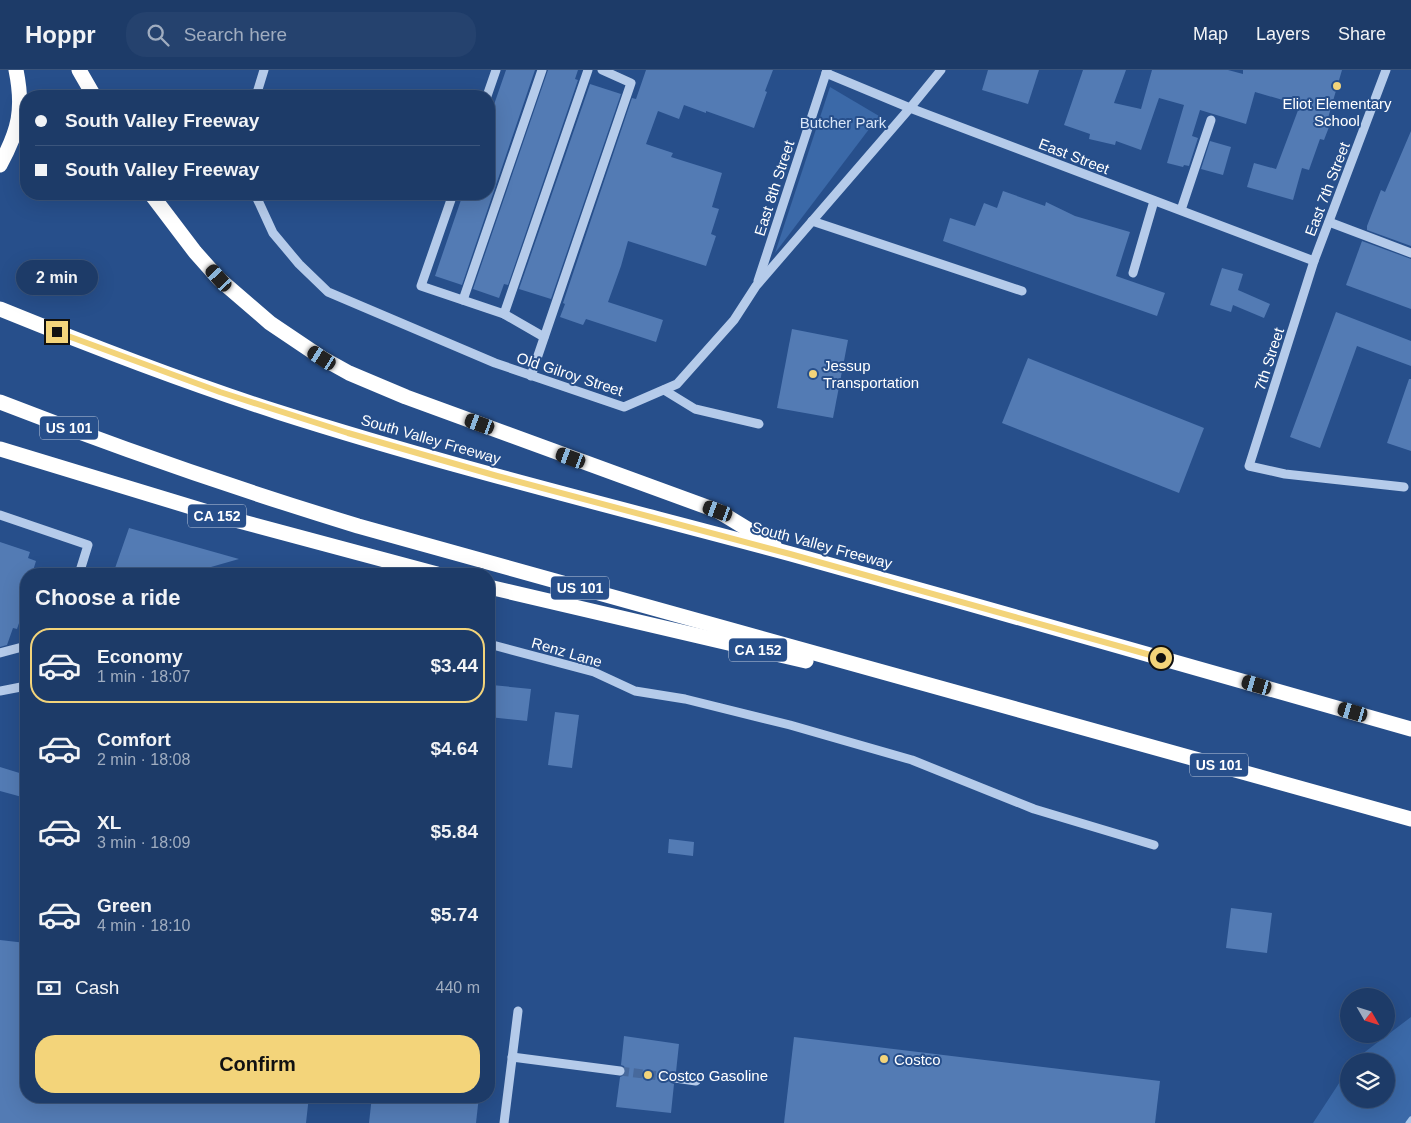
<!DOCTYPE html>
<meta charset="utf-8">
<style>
body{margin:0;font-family:Helvetica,sans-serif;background:#25426e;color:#f1f3f6;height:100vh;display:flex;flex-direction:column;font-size:19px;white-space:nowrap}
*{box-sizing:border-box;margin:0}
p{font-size:16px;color:#a0adc0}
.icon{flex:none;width:28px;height:28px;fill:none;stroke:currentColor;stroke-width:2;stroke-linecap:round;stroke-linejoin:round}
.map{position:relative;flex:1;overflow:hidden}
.side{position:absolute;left:20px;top:498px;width:475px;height:535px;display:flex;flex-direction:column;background:#1d3b68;border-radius:20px;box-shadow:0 5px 20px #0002,0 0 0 1px #3b557c}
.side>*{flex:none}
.guide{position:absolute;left:20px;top:20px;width:475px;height:110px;border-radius:20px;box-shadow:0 5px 20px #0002,0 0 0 1px #3b557c;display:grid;align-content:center;height:110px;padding:0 15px;background:#1d3b68}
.needle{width:32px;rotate:129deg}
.controls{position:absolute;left:1340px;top:918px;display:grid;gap:10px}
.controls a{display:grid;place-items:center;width:55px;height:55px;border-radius:50%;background:#1d3b68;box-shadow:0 5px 20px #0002,0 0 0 1px #3b557c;font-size:25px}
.end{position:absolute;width:22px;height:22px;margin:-11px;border:6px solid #f3d47a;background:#111;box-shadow:0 0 0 2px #111}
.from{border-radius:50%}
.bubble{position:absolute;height:35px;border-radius:18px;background:#1d3b68;box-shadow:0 5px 20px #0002,0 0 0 1px #3b557c;font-size:16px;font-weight:700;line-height:35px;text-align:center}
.car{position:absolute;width:15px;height:30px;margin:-15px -8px;border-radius:6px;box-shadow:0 0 4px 1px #0007;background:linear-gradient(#222 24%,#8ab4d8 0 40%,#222 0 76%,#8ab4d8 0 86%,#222 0)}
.guide b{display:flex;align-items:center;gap:18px;height:48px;font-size:19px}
.guide b+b{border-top:1px solid #3b557c}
.guide i{width:12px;height:12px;background:#f1f3f6}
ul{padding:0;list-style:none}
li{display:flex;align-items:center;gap:15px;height:75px;margin:0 10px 8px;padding:0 5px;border:2px solid transparent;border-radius:20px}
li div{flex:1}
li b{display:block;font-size:19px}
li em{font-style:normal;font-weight:700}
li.selected{border-color:#f3d47a}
li>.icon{width:45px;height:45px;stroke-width:1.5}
h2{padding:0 15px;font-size:22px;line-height:60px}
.pay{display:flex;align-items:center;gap:12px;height:55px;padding:0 15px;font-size:19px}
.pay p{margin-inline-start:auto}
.primary-button{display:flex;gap:10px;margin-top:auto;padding:10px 15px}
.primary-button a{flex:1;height:58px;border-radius:20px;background:#f3d47a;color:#111;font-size:20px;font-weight:700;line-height:58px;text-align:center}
header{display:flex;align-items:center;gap:30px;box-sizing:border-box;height:70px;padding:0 25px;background:#1d3b68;border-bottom:1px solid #3b557c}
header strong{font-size:24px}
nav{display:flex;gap:28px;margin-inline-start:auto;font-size:18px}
.search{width:350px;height:45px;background:#25426e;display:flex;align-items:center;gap:12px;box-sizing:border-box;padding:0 18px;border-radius:20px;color:#a0adc0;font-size:19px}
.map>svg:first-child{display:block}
.green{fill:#3b69a8}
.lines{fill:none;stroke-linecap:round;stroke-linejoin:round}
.stream{stroke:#aac6ea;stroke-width:5}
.building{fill:#537bb4}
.minor-tunnel{stroke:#47699c;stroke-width:9;stroke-dasharray:9 4.5;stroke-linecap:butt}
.minor{stroke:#b5cbea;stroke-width:9}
.highway{stroke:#fff;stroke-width:15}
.route{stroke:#f3d47a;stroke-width:6}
.poi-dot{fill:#f3d47a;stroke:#274f8b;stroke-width:2}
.labels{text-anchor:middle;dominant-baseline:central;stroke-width:4;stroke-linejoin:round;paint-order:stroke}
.shield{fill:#274f8b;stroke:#becadc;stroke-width:1}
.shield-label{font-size:14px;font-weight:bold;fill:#fff}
.poi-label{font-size:15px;fill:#fff;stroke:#274f8b;text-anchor:start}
.park-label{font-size:15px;fill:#d9e6f8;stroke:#274f8b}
.street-label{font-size:15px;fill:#fff;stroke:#274f8b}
</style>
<header>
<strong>Hoppr</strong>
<div class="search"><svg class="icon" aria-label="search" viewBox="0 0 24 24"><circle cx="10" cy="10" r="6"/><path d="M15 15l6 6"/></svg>Search here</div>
<nav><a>Map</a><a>Layers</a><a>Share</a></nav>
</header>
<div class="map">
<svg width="1411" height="1053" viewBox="0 0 1411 1053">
<rect width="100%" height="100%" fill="#274f8b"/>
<!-- green -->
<g class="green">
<polygon points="830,17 879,46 775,183"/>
<polygon points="1411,947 1411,1053 1313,1053 1349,998 1349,1029 1386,1029 1386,991 1353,991"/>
</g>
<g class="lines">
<!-- stream -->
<polyline class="stream" points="1408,1053 1411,1049"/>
</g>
<!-- building -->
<g class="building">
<polygon points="506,0 535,0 462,215 435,206 463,124 489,124 489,49"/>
<polygon points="548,0 578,0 575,9 578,10 508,215 504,214 499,228 473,219"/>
<polygon points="646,0 773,0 765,21 767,22 754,58 706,41 706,43 684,35 679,49 658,41 646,74 673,83 671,87 722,103 712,137 719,139 711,164 716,166 706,196 628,171 621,196 608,232 663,250 656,272 586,249 583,255 560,247 565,234 563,233 632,28 636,29"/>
<polygon points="988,0 1039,0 1028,34 982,20"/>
<polygon points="1083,0 1126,0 1114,33 1141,39 1152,0 1228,0 1243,4 1243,0 1342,0 1326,55 1329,57 1324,70 1320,69 1309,100 1302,98 1293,130 1247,117 1254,93 1276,99 1300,35 1255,22 1246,54 1200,40 1192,66 1198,68 1189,96 1184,95 1183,97 1167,93 1184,35 1159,28 1141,80 1116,71 1115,75 1089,69 1090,64 1064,55"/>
<polygon points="590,14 621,24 551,229 519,219"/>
<polygon points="1411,61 1411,176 1367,160 1367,156 1381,120 1385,122"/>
<polygon points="1210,71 1231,77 1223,105 1201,99"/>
<polygon points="1003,121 1045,136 1046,132 1075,146 1130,162 1116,206 1165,223 1157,246 943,171 950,148 975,156 984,133 997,138"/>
<polygon points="1362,171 1411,189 1411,239 1346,215"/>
<polygon points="1222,198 1243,204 1238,220 1270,234 1264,248 1233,235 1231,242 1210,235"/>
<polygon points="1336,242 1411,271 1411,296 1357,276 1320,378 1290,367"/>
<polygon points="792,259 848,270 833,348 777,338"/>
<polygon points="1028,288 1204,358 1179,423 1002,353"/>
<polygon points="1409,309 1411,309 1411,381 1387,373"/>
<polygon points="129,458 239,489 204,499 205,504 113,504"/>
<polygon points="0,472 30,482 28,488 36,491 32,504 26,504 26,532 17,559 13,558 7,575 0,577"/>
<polygon points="492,615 531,619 527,651 489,647"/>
<polygon points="555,642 579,645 572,698 548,695"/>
<polygon points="0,697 26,705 26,714 22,727 0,721"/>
<polygon points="669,769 694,772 693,786 668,783"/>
<polygon points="1231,838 1272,843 1267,883 1226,878"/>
<polygon points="0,870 26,873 26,1026 309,1026 306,1053 0,1053"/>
<polygon points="624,966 679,974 676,1002 670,1004 669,1008 671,1013 674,1014 671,1043 616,1037 620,1007 625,1005 626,1001 624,996 621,995"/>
<polygon points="794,967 1160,1011 1155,1053 784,1053"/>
<polygon points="372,1026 479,1026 476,1053 369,1053"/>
</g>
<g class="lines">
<!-- minor-tunnel -->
<polyline class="minor-tunnel" points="620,1001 675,1008"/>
<!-- minor -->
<g class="minor">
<polyline points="1386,0 1314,191 1249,396 1285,404 1404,417"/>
<polyline points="826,3 910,38 1314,191"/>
<polyline points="256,26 264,0"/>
<polyline points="487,26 496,0"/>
<polyline points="255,124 273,163 299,194 328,222 495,293 624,337 677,314 734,250 756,216 910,38 941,0"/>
<polyline points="453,124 421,216 504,244 544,267"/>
<polyline points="1181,140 1211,50"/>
<polyline points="812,151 1022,221"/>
<polyline points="1329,152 1411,183"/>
<polyline points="1133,203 1154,131"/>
<polyline points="758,211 827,0"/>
<polyline points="463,230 542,0"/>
<polyline points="504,244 588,0"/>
<polyline points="531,306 631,13 602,0"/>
<polyline points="664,320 695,339 759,354"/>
<polyline points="0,445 88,475 79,504"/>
<polyline points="489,574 594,602 635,621 685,629 790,655 912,690 1034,739 1154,775"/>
<polyline points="0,583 26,576"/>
<polyline points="0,621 26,616"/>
<polyline points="512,987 620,1001"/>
<polyline points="675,1008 696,1011"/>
<polyline points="504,1053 518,941"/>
</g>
<!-- highway -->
<g class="highway">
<polyline points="79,0 94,26"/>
<path d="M 0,95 C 19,60 24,39 16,0"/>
<polyline points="151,124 195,182 219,209 270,253 322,288 349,303 406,327 718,441 774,475"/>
<path d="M 0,239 C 91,276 184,312 278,342 C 447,396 620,438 791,484 C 998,541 1204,601 1411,659"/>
<path d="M 0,332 C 118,378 237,419 358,456 L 1411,749"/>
<polyline points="0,379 224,447 437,504"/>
<polyline points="489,517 806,591"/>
</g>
</g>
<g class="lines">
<!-- route -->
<polyline class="route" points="57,262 220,322 348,363 497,406 790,484 1161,588"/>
</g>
<!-- markers -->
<g class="poi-dot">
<circle cx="1337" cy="16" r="5"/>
<circle cx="813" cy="304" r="5"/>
<circle cx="884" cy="989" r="5"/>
<circle cx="648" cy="1005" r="5"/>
</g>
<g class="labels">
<!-- shield labels -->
<g class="shield">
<rect x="40" y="346.5" width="58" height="23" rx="4"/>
<rect x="188" y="434.5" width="58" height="23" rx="4"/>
<rect x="551" y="506.5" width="58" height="23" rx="4"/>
<rect x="729" y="568.5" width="58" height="23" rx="4"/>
<rect x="1190" y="683.5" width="58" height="23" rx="4"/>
</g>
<g class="shield-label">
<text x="69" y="358">US 101</text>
<text x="217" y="446">CA 152</text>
<text x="580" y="518">US 101</text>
<text x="758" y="580">CA 152</text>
<text x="1219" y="695">US 101</text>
</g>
<!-- poi labels -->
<g class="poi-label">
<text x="1337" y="33" text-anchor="middle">Eliot Elementary<tspan x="1337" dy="17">School</tspan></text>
<text x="823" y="295">Jessup<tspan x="823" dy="17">Transportation</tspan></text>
<text x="894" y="989">Costco</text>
<text x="658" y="1005">Costco Gasoline</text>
</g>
<!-- park labels -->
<g class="park-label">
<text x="843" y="52">Butcher Park</text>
</g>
<!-- street labels -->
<g class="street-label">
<text transform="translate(1074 86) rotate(21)">East Street</text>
<text transform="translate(774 118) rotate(-72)">East 8th Street</text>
<text transform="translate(1327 119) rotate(-69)">East 7th Street</text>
<text transform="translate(1269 289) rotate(-72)">7th Street</text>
<text transform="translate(570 304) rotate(18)">Old Gilroy Street</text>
<text transform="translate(431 369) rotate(16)">South Valley Freeway</text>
<text transform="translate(822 475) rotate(15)">South Valley Freeway</text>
<text transform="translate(567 582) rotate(16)">Renz Lane</text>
</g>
</g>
</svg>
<div class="controls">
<a><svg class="needle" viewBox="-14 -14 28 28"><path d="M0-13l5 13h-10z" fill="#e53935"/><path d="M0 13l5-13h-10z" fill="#a0adc0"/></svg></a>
<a><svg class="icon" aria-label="layers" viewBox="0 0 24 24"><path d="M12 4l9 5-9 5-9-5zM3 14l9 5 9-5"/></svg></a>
</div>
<i class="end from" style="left:1161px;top:588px"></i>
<i class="end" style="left:57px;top:262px"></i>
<div class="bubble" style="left:16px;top:190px;width:82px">2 min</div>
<i class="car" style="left:219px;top:208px;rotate:318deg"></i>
<i class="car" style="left:322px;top:288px;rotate:303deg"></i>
<i class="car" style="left:480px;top:354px;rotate:290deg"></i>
<i class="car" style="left:571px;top:388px;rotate:290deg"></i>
<i class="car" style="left:718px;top:441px;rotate:290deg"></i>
<i class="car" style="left:1257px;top:615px;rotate:286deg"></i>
<i class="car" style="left:1353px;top:642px;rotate:286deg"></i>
<div class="guide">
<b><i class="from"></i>South Valley Freeway</b>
<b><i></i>South Valley Freeway</b>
</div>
<section class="side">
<h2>Choose a ride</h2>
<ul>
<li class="selected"><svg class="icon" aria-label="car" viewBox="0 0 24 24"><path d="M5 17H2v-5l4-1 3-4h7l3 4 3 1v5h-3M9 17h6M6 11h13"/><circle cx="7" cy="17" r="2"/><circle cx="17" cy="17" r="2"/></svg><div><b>Economy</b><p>1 min · 18:07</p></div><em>$3.44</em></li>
<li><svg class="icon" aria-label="car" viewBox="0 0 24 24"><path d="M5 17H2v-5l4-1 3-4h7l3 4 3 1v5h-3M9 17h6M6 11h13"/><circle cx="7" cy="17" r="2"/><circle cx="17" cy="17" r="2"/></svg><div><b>Comfort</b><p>2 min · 18:08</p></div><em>$4.64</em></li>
<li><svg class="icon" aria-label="car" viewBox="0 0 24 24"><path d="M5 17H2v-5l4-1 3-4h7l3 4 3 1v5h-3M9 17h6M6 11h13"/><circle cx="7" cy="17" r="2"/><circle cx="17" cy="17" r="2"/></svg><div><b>XL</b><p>3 min · 18:09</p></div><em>$5.84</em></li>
<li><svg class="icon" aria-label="car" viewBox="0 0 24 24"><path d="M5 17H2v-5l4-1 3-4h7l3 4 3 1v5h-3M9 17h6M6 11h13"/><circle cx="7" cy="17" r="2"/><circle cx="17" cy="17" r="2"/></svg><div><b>Green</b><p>4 min · 18:10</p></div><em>$5.74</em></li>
</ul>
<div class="pay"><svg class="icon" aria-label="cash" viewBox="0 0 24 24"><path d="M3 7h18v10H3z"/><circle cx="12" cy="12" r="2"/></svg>Cash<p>440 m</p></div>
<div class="primary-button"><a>Confirm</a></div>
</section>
</div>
